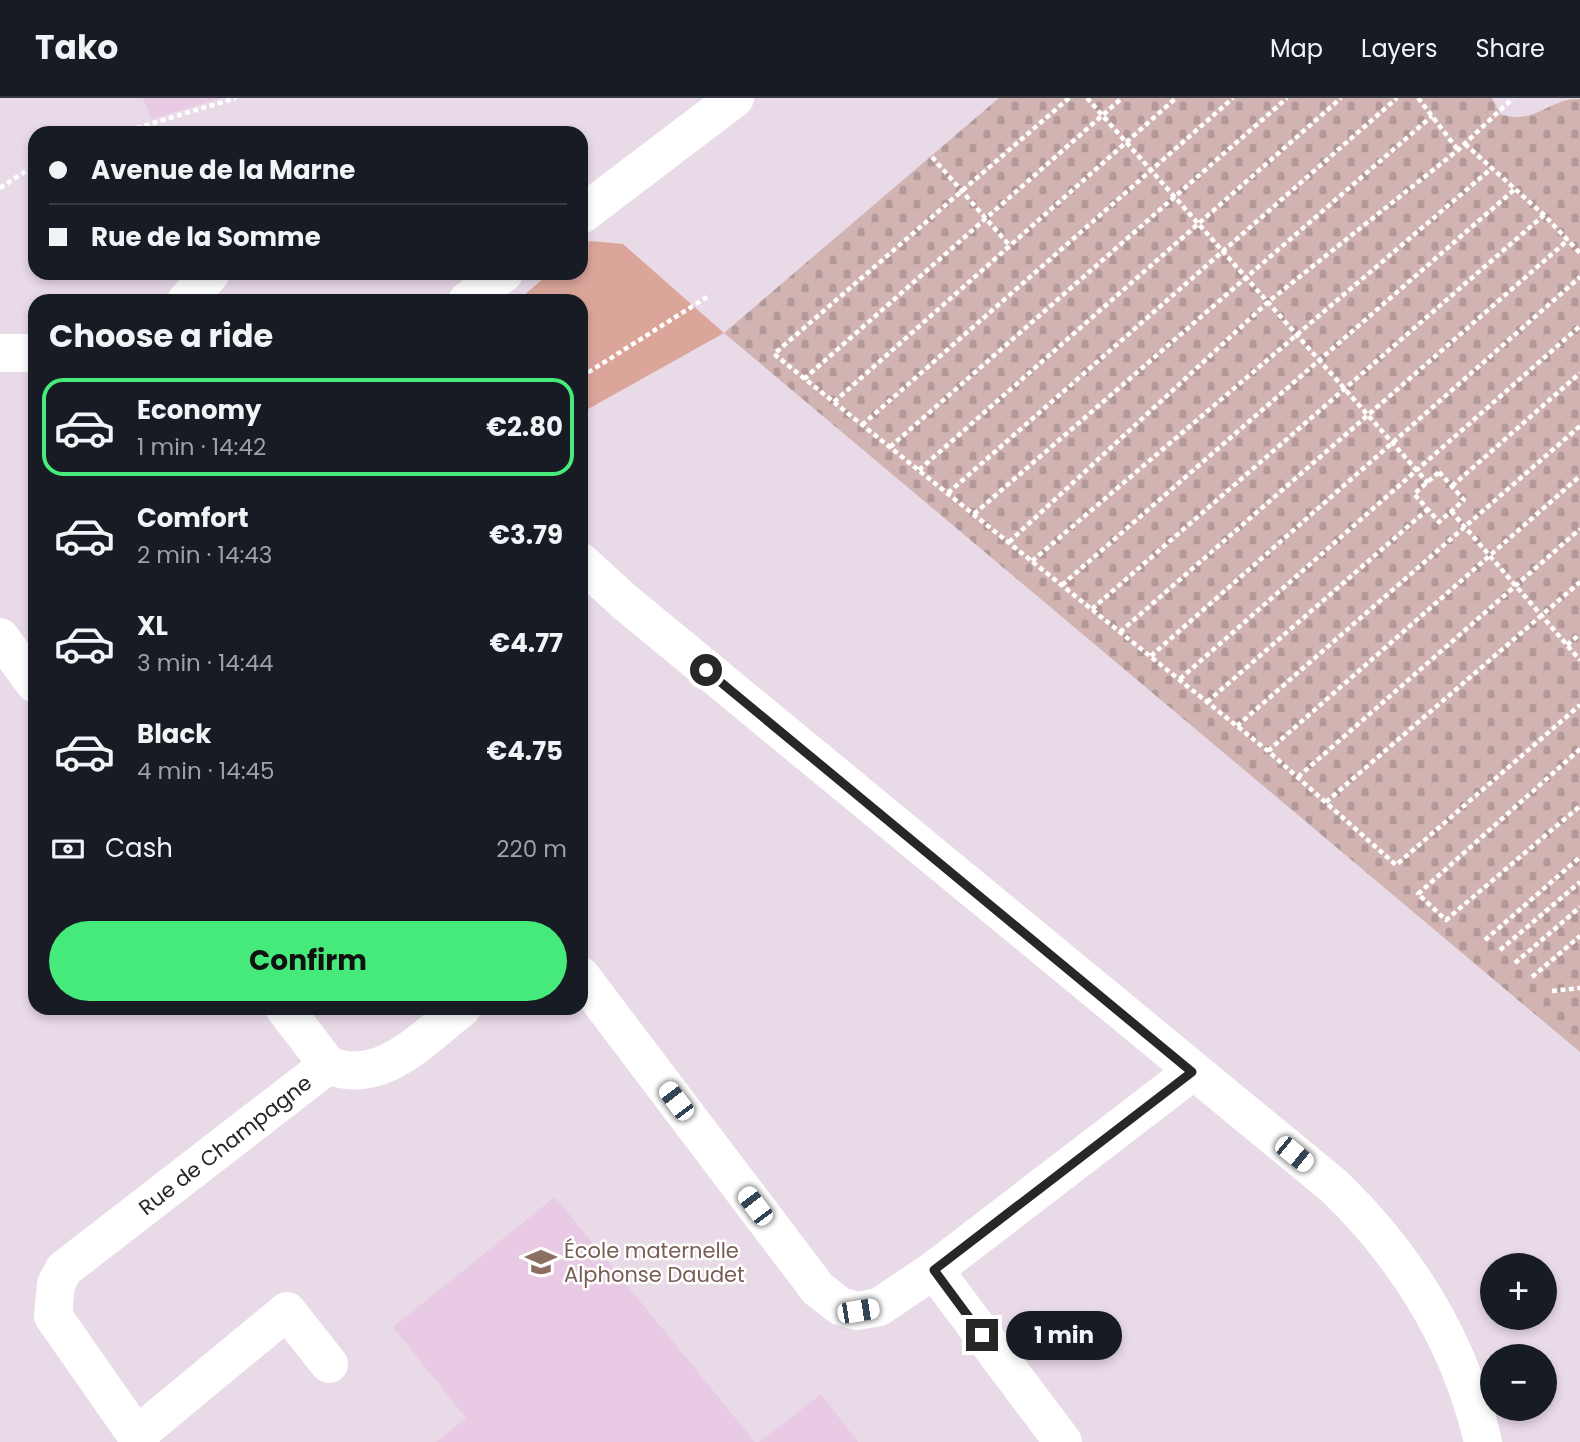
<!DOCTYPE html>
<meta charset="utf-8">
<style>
body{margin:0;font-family:Poppins,sans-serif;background:#242831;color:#f1f3f6;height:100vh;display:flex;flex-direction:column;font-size:26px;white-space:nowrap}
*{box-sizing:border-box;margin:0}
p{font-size:23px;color:#9ea1a6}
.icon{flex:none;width:38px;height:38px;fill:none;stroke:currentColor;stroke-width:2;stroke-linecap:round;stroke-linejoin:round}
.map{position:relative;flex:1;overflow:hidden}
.details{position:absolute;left:28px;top:196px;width:560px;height:721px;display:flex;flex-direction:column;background:#171b24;border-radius:21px;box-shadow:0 4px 10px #0003}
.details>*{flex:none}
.top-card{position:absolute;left:28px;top:28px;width:560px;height:154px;border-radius:21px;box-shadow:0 4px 10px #0003;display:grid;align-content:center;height:154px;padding:0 21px;background:#171b24}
.fabs{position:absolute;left:1480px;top:1155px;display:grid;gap:14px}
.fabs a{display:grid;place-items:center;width:77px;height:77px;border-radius:50%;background:#171b24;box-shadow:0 4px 10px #0003;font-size:35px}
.end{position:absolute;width:32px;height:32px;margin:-16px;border:9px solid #272727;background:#fff;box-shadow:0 0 0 4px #fff}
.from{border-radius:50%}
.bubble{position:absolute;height:49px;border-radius:24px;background:#171b24;box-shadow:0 4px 10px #0003;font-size:23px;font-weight:700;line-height:49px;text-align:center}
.car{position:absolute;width:21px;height:42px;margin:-21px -10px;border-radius:9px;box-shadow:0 0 5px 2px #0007;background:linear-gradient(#fff 24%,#345 0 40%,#fff 0 76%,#345 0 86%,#fff 0)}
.top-card b{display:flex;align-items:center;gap:24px;height:66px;font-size:26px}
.top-card b+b{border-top:2px solid #363941}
.top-card i{width:18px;height:18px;background:#f1f3f6}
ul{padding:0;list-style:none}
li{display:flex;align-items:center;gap:21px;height:98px;margin:0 14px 10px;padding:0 7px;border:4px solid transparent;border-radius:21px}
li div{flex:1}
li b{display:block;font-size:26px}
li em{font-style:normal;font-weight:700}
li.on{border-color:#45ea7a}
li>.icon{width:63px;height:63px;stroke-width:1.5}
h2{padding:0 21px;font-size:32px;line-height:84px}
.pay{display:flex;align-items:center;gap:18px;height:77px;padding:0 21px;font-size:26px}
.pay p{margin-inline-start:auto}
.button{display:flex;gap:14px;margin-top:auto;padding:14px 21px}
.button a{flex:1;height:80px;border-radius:42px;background:#45ea7a;color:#111;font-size:28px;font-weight:700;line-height:80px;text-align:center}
header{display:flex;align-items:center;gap:42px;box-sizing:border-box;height:98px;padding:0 35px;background:#171b24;border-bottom:2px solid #363941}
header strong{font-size:33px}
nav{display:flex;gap:38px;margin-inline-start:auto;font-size:24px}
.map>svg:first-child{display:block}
.education{fill:#e9cae4}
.grass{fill:#dba59a}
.cemetery{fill:url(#cemetery-stones)}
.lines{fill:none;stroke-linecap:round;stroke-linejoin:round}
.path{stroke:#fff;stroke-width:4.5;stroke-dasharray:5 3.5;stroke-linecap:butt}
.minor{stroke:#fff;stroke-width:38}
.route{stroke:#272727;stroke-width:9}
.labels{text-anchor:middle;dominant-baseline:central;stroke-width:5;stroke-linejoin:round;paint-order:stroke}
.street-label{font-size:21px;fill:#272727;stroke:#fff}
.education-label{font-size:21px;fill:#785e54;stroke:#fff;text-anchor:start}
</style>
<header>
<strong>Tako</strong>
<nav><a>Map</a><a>Layers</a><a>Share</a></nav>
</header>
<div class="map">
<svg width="1580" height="1344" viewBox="0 0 1580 1344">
<defs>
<pattern id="cemetery-stones" width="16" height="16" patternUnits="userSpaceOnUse" patternTransform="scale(1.75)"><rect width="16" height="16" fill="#d1b3b2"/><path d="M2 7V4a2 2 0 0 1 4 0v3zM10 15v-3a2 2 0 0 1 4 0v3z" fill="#b39a99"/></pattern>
</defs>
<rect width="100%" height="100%" fill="#e9dae8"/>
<!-- education -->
<g class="education">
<polygon points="143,0 221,0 152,21"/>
<polygon points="555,1099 755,1344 436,1344 466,1320 393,1229"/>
<polygon points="821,1296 858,1344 759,1344 816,1300"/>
</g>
<!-- grass -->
<polygon class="grass" points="590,143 623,146 724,235 581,315 581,203 517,203 550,175 581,175 581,150"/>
<!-- cemetery -->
<path class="cemetery" d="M 999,0 L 1492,0 L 1500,16 C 1535,28 1549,0 1580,1 L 1580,954 L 724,235 Z"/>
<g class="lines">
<!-- path -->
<g class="path">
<polyline points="1069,0 774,256 1268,653 1396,767 1580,607"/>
<polyline points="1087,0 1428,385"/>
<polyline points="1418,0 1458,52"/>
<polyline points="120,35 236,0"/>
<polyline points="1465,46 1544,117 1580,155"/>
<polyline points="932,59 1010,148"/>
<polyline points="0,90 35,67"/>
<polyline points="581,279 707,199"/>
<polyline points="804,281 1122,0"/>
<polyline points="834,304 1176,0"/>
<polyline points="862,327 1233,0"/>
<polyline points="890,349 1287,0"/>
<polyline points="919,372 1341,0"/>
<polygon points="1439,374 1464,402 1439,424 1414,396"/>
<polyline points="1452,388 1580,275"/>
<polyline points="948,395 1397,0"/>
<polyline points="1451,413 1580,562"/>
<polyline points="974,416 1432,18"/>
<polyline points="1009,444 1268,204 1458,52 1513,0"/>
<polyline points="1032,463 1492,70"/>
<polyline points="1062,487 1515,91"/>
<polyline points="1092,511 1544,117"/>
<polyline points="1120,534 1568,142"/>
<polyline points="1567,547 1580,536"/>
<polyline points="1151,558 1580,179"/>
<polyline points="1180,581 1580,228"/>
<polyline points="1207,604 1428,411"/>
<polyline points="1237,628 1580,328"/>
<polyline points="1580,651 1418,796 1446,822 1580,708"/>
<polyline points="1268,653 1580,378"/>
<polyline points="1298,679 1580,431"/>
<polyline points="1326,704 1580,484"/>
<polyline points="1485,842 1580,759"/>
<polyline points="1500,852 1580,784"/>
<polyline points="1515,865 1580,809"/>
<polyline points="1532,879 1580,838"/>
<polyline points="1552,893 1580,890"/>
</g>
<!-- minor -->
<g class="minor">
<polyline points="581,117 735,0"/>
<polyline points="186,203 211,175"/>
<polyline points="467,203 504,175"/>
<polyline points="0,255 35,255"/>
<path d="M 581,464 L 625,504 L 1335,1089 C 1408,1160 1460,1244 1483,1344"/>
<polyline points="0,539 35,586"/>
<polyline points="581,878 818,1191 840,1208 857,1213 879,1209 934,1172 1192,974"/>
<polyline points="284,910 328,967"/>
<polyline points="934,1172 1063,1344"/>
<polyline points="136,1338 287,1213 329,1266"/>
<path d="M 141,1344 L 53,1218 L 56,1186 L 64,1171 L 328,967 C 381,989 423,940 462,910"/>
</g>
</g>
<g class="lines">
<!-- route -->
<polyline class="route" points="706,572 1192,974 934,1172 982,1237"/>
</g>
<!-- icons -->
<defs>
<symbol id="school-bare" viewBox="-9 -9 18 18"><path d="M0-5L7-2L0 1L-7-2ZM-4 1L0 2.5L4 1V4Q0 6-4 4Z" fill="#8d6e63" stroke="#fff" stroke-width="2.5" paint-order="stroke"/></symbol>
</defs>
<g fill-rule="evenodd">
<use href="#school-bare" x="519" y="1142" width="44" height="44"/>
</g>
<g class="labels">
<!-- street labels -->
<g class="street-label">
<text transform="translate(225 1047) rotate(-38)">Rue de Champagne</text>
</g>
<!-- education labels -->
<g class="education-label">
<text x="564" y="1152">École maternelle<tspan x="564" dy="24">Alphonse Daudet</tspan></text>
</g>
</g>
</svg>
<div class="fabs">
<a>+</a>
<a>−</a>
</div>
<i class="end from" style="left:706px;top:572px"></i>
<i class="end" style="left:982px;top:1237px"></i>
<div class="bubble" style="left:1006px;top:1213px;width:116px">1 min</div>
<i class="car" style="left:676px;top:1003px;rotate:323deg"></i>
<i class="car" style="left:1294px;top:1056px;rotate:129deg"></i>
<i class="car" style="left:755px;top:1108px;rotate:323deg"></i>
<i class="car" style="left:858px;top:1213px;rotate:81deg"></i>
<div class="top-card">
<b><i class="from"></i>Avenue de la Marne</b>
<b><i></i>Rue de la Somme</b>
</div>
<section class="details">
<h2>Choose a ride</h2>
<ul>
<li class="on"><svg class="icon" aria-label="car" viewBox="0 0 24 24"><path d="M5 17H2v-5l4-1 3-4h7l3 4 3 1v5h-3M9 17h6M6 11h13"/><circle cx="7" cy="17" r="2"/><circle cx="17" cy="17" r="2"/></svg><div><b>Economy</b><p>1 min · 14:42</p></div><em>€2.80</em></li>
<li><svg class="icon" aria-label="car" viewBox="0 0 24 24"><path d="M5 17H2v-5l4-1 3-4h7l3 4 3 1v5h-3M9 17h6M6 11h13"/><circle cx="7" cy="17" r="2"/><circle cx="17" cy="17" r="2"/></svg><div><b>Comfort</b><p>2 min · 14:43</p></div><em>€3.79</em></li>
<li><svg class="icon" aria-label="car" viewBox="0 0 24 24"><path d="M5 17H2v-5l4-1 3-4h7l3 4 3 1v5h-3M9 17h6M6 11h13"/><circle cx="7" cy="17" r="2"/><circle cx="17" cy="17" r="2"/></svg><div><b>XL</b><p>3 min · 14:44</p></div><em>€4.77</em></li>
<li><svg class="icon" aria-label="car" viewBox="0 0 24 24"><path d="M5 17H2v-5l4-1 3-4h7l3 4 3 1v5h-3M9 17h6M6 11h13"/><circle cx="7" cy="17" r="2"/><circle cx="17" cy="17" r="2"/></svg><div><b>Black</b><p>4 min · 14:45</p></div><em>€4.75</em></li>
</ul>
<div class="pay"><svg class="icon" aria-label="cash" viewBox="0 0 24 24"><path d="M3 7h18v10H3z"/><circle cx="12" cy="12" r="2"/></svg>Cash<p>220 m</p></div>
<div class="button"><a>Confirm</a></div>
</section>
</div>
